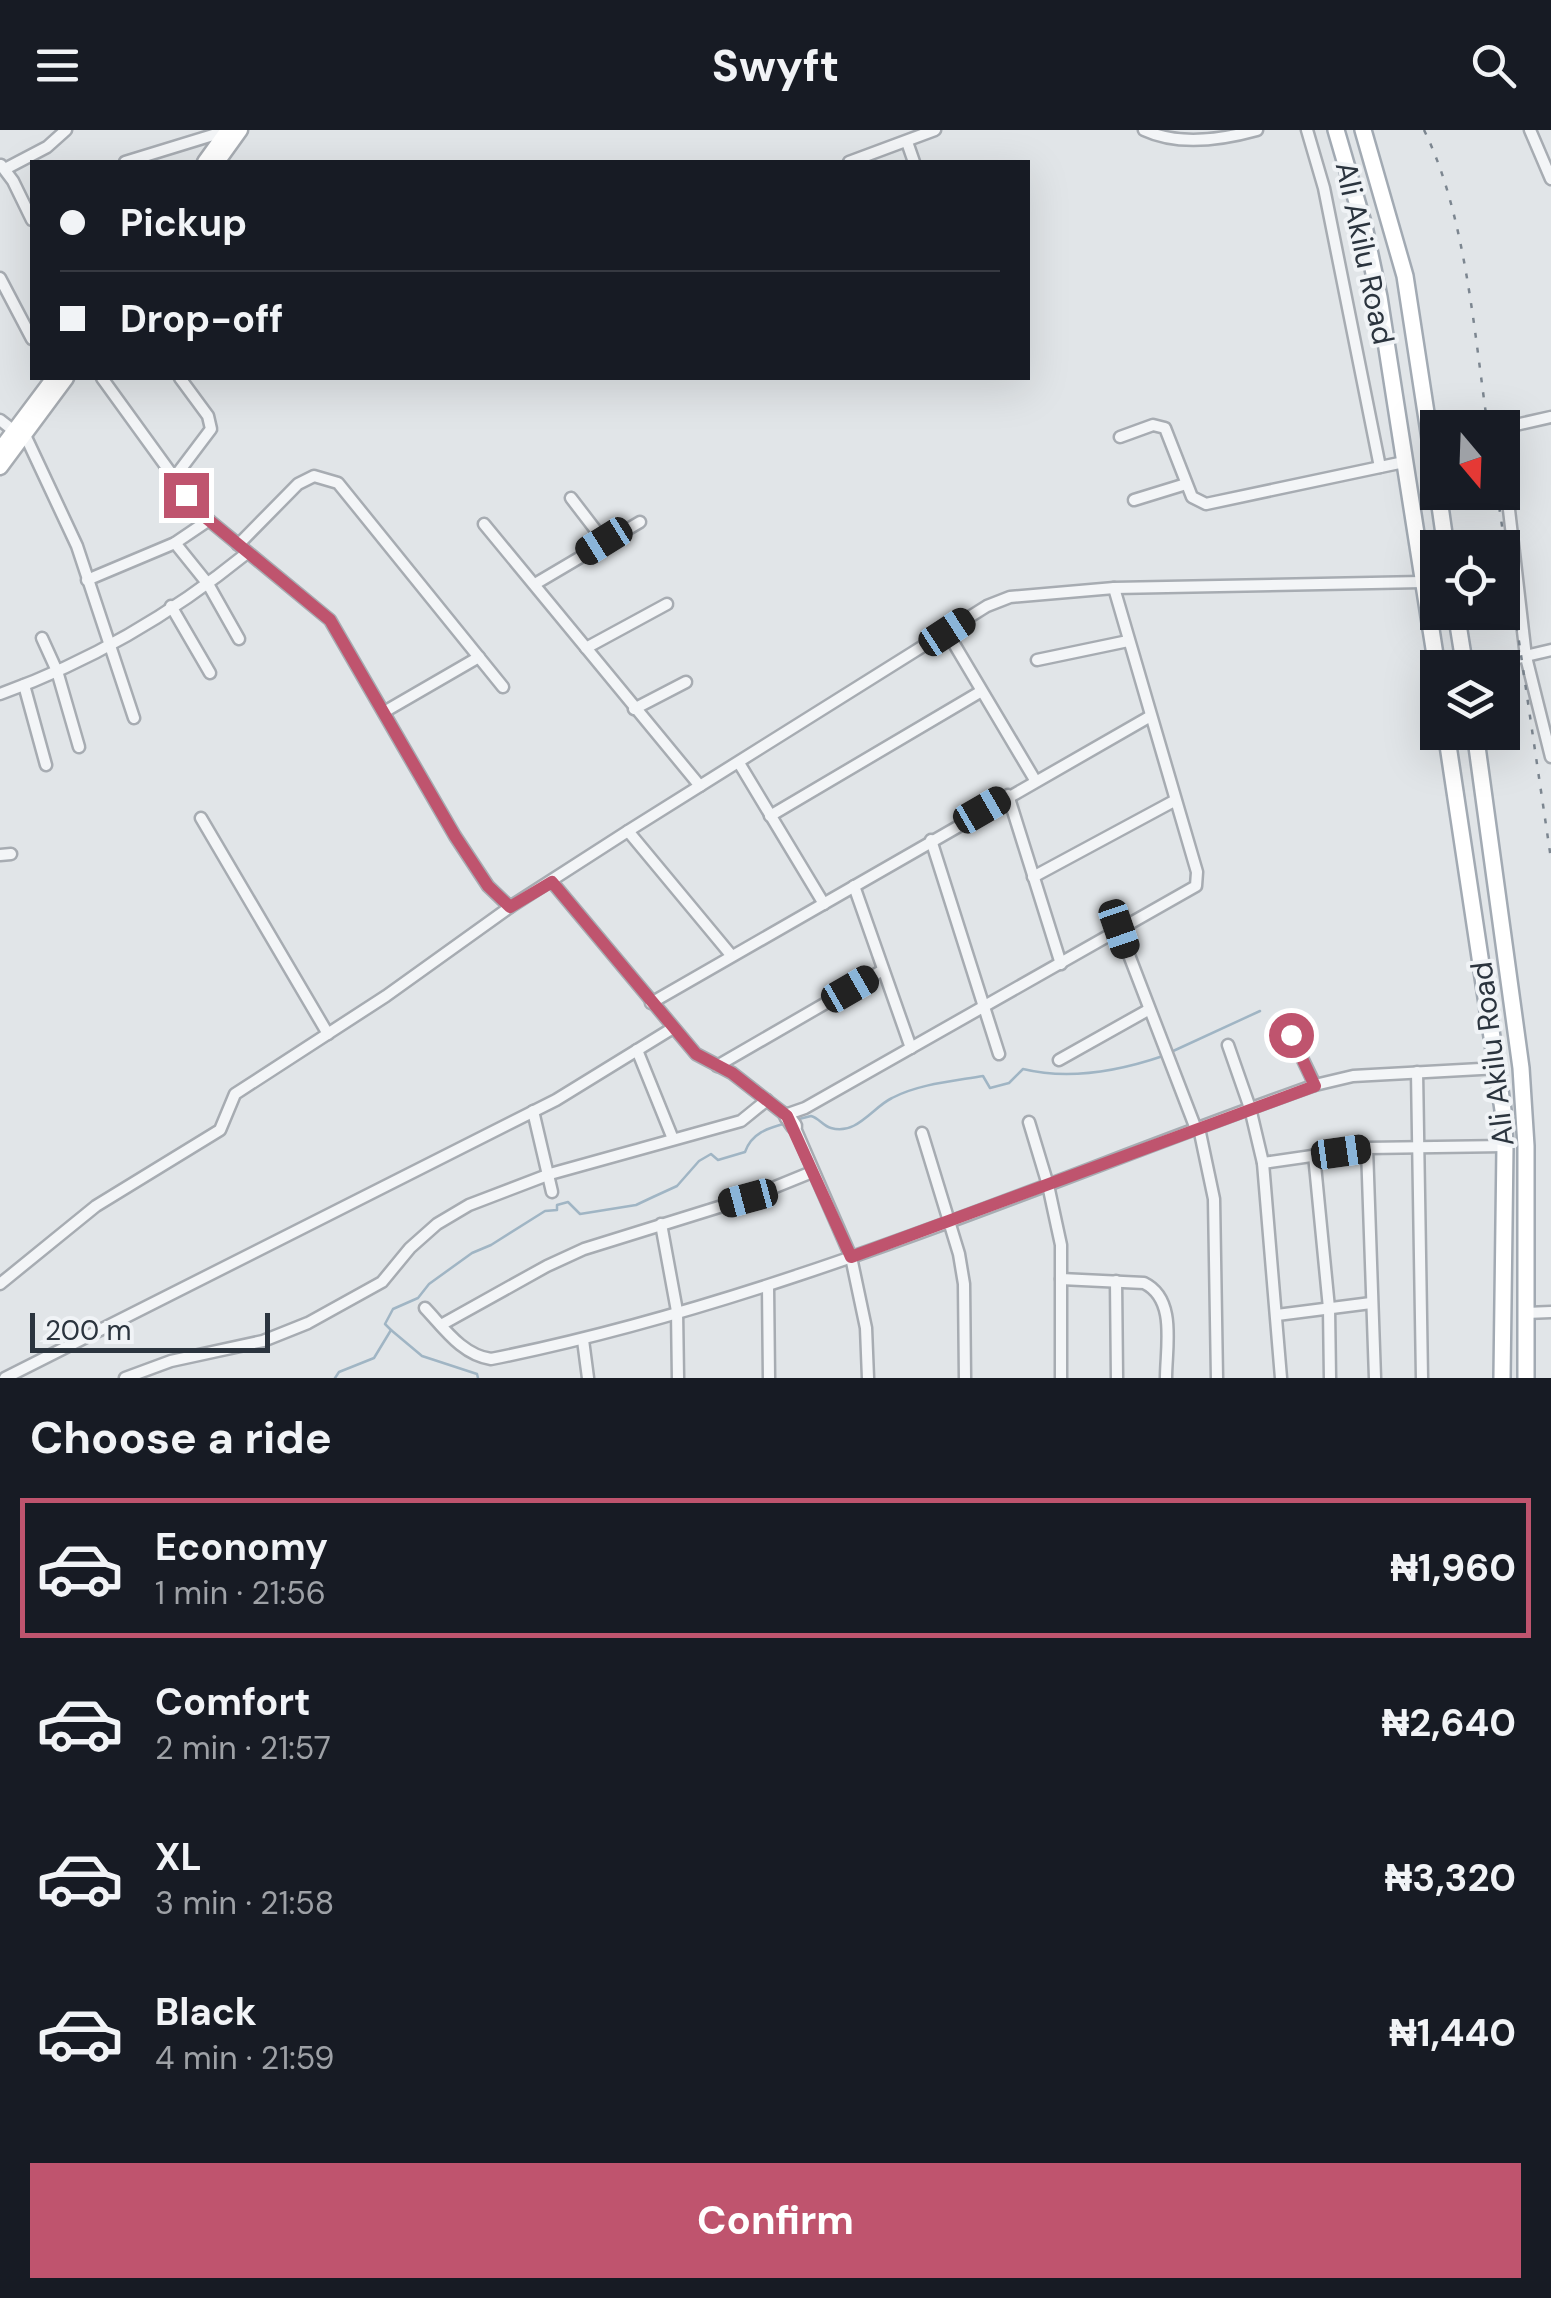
<!DOCTYPE html>
<meta charset="utf-8">
<style>
body{margin:0;font-family:"DM Sans",sans-serif;background:#242831;color:#f1f3f6;height:100vh;display:flex;flex-direction:column;font-size:38px;white-space:nowrap}
*{box-sizing:border-box;margin:0}
p{font-size:32px;color:#9ea1a6}
.icon{flex:none;width:55px;height:55px;fill:none;stroke:currentColor;stroke-width:2;stroke-linecap:round;stroke-linejoin:round}
.map{position:relative;height:1248px;overflow:hidden}
.drawer{display:flex;flex-direction:column;background:#171b24;flex:1}
.drawer>*{flex:none}
.hud{position:absolute;left:30px;top:30px;width:1000px;height:220px;border-radius:0px;box-shadow:0 10px 40px #0002;display:grid;align-content:center;height:220px;padding:0 30px;background:#171b24}
.needle{width:65px;rotate:161deg}
.fabs{position:absolute;left:1420px;top:280px;display:grid;gap:20px}
.fabs a{display:grid;place-items:center;width:100px;height:100px;border-radius:0px;background:#171b24;box-shadow:0 10px 40px #0002;font-size:50px}
.scale{position:absolute;left:30px;bottom:25px;width:240px;box-sizing:border-box;padding-left:10px;border:5px solid #2b343e;border-top:0;font-size:28px;line-height:35px;white-space:nowrap;color:#2b343e;-webkit-text-stroke:8px #f0f3f6;paint-order:stroke}
.end{position:absolute;width:45px;height:45px;margin:-22px;border:12px solid #bf546e;background:#fff;box-shadow:0 0 0 5px #fff}
.from{border-radius:50%}
.car{position:absolute;width:30px;height:60px;margin:-30px -15px;border-radius:12px;box-shadow:0 0 8px 2px #0007;background:linear-gradient(#222 24%,#8ab4d8 0 40%,#222 0 76%,#8ab4d8 0 86%,#222 0)}
.hud b{display:flex;align-items:center;gap:35px;height:95px;font-size:38px}
.hud b+b{border-top:2px solid #363941}
.hud i{width:25px;height:25px;background:#f1f3f6}
ul{padding:0;list-style:none}
li{display:flex;align-items:center;gap:30px;height:140px;margin:0 20px 15px;padding:0 10px;border:5px solid transparent;border-radius:0px}
li div{flex:1}
li b{display:block;font-size:38px}
li em{font-style:normal;font-weight:700}
li.current{border-color:#bf546e}
li>.icon{width:90px;height:90px;stroke-width:1.5}
h2{padding:0 30px;font-size:45px;line-height:120px}
.action{display:flex;gap:20px;margin-top:auto;padding:20px 30px}
.action a{flex:1;height:115px;border-radius:0px;background:#bf546e;color:#fff;font-size:40px;font-weight:700;line-height:115px;text-align:center}
header{display:flex;justify-content:space-between;align-items:center;height:130px;padding:0 30px;background:#171b24;font-size:45px;font-weight:700}
.map>svg:first-child{display:block}
.lines{fill:none;stroke-linecap:round;stroke-linejoin:round}
.stream{stroke:#a0b5c4;stroke-width:2.5}
.street-casing{stroke:#a7acb2;stroke-width:15}
.secondary-casing{stroke:#a7acb2;stroke-width:19}
.primary-casing{stroke:#a2aab3;stroke-width:20}
.street{stroke:#f3f5f7;stroke-width:10}
.secondary{stroke:#fff;stroke-width:14}
.primary{stroke:#fff;stroke-width:15}
.rail{stroke:#7c8690;stroke-width:2.5;stroke-dasharray:5 10;stroke-linecap:butt}
.route{stroke:#bf546e;stroke-width:12}
.labels{text-anchor:middle;dominant-baseline:central;stroke-width:8;stroke-linejoin:round;paint-order:stroke}
.street-label{font-size:30px;fill:#2b343e;stroke:#f0f3f6}
</style>
<header><svg class="icon" aria-label="menu" viewBox="0 0 24 24"><path d="M4 6h16M4 12h16M4 18h16"/></svg>Swyft<svg class="icon" aria-label="search" viewBox="0 0 24 24"><circle cx="10" cy="10" r="6"/><path d="M15 15l6 6"/></svg></header>
<div class="map">
<svg width="1551" height="1248" viewBox="0 0 1551 1248">
<rect width="100%" height="100%" fill="#e1e5e8"/>
<g class="lines">
<!-- stream -->
<g class="stream">
<polyline points="1171,922 1260,881"/>
<path d="M 795,990 L 811,986 C 819,988 823,996 831,998 C 856,1006 873,977 892,968 C 918,954 954,951 983,946 L 990,958 L 1009,953 L 1023,939 C 1068,950 1119,941 1163,926"/>
<path d="M 391,1200 L 385,1194 L 393,1179 L 418,1168 L 429,1154 L 472,1123 L 491,1115 L 545,1081 L 557,1080 L 557,1075 L 568,1072 L 580,1084 L 636,1075 L 653,1067 L 677,1056 L 699,1031 L 711,1024 L 718,1030 L 745,1022 C 752,1002 769,998 787,993"/>
<polyline points="335,1248 339,1242 374,1228 391,1200 422,1226 477,1244 478,1248"/>
</g>
<defs>
<g id="street">
<path d="M 1144,0 C 1178,16 1221,10 1257,0"/>
<polyline points="1307,0 1324,58 1380,337"/>
<polyline points="1530,0 1551,49"/>
<polyline points="907,12 914,32"/>
<polyline points="125,32 226,1"/>
<polyline points="849,32 935,0"/>
<polyline points="1,35 13,51 32,90"/>
<polyline points="5,39 47,17 66,0"/>
<polyline points="0,148 32,209"/>
<polyline points="102,248 199,382 330,490 455,706 488,756 510,777"/>
<polyline points="0,290 14,301"/>
<polyline points="1502,298 1551,287"/>
<polyline points="25,305 77,416 134,588"/>
<polyline points="1120,307 1153,295 1165,298 1192,367 1206,374 1404,332"/>
<polyline points="1502,319 1526,527 1551,627"/>
<polyline points="174,348 211,299 208,286 180,248"/>
<polyline points="571,368 604,411"/>
<polyline points="1134,370 1186,354"/>
<polyline points="484,394 700,656"/>
<polyline points="175,413 208,454 239,509"/>
<polyline points="238,415 298,354 314,346 338,353 503,557"/>
<polyline points="87,450 175,413 209,390"/>
<polyline points="535,454 640,392"/>
<polyline points="171,476 210,543"/>
<polyline points="947,502 1035,650"/>
<polyline points="42,508 57,541 79,617"/>
<polyline points="586,518 667,474"/>
<polyline points="1463,527 1501,532 1551,520"/>
<polyline points="1037,530 1128,511"/>
<polyline points="24,555 46,635"/>
<path d="M 0,564 C 90,532 173,483 247,423"/>
<polyline points="634,579 686,552"/>
<polyline points="384,582 479,527"/>
<polyline points="739,633 824,774"/>
<polyline points="1008,665 1061,834"/>
<polyline points="770,686 980,562"/>
<polyline points="201,688 328,904"/>
<polyline points="628,701 731,825"/>
<polyline points="931,710 999,924"/>
<polyline points="0,725 11,724"/>
<polyline points="1033,747 1174,671"/>
<polyline points="552,752 696,924 732,943 787,986"/>
<polyline points="854,756 911,918"/>
<polyline points="1119,799 1196,999"/>
<polyline points="651,873 1149,587"/>
<polyline points="1291,905 1315,955"/>
<polyline points="1228,915 1250,978 1263,1033 1281,1248"/>
<polyline points="637,920 673,1009"/>
<polyline points="1059,930 1148,880"/>
<polyline points="717,936 883,840"/>
<polyline points="1417,942 1422,1248"/>
<polyline points="533,981 552,1062"/>
<polyline points="785,985 805,978 1196,756 1197,742 1114,458"/>
<polyline points="1029,992 1048,1055 1061,1115 1061,1248"/>
<polyline points="794,996 851,1127 866,1198 868,1248"/>
<polyline points="1199,998 1214,1069 1217,1248"/>
<polyline points="922,1003 959,1124 964,1154 965,1248"/>
<polyline points="1367,1018 1375,1248"/>
<polyline points="1314,1025 1329,1178 1330,1248"/>
<polyline points="1263,1033 1367,1018 1505,1016"/>
<polyline points="661,1094 677,1181 678,1248"/>
<path d="M 1061,1149 L 1144,1153 C 1177,1169 1166,1217 1166,1248"/>
<polyline points="1116,1151 1117,1248"/>
<polyline points="0,1154 96,1076 220,1000 235,964 386,866 510,777 628,701 987,476 1010,467 1114,458 1422,452"/>
<polyline points="768,1156 769,1248"/>
<path d="M 425,1178 C 444,1198 462,1225 491,1229 C 776,1172 1043,1052 1315,955 L 1353,946 L 1499,938"/>
<polyline points="1526,1183 1551,1182"/>
<polyline points="1277,1185 1371,1173"/>
<polyline points="441,1195 547,1136 584,1119 748,1068 812,1042"/>
<polyline points="583,1210 588,1248"/>
<polyline points="5,1248 556,970 673,898"/>
<polyline points="125,1248 171,1231 263,1211 308,1193 382,1152 410,1118 437,1094 469,1075 550,1044 741,991 767,970"/>
</g>
<g id="secondary">
<polyline points="205,32 228,0"/>
<polyline points="217,32 240,0"/>
<polyline points="0,320 54,248"/>
<polyline points="0,337 66,248"/>
<polyline points="787,986 794,996"/>
</g>
<g id="primary">
<polyline points="1336,0 1364,96 1379,167 1438,544"/>
<polyline points="1363,0 1405,146 1438,361"/>
<polyline points="1438,362 1446,418"/>
<polyline points="1456,482 1465,538"/>
<polyline points="1446,602 1503,980 1505,1016 1502,1248"/>
<polyline points="1475,602 1521,938 1526,1016 1526,1248"/>
</g>
</defs>
<!-- street casing -->
<use href="#street" class="street-casing"/>
<!-- secondary casing -->
<use href="#secondary" class="secondary-casing"/>
<!-- primary casing -->
<use href="#primary" class="primary-casing"/>
<!-- street -->
<use href="#street" class="street"/>
<!-- secondary -->
<use href="#secondary" class="secondary"/>
<!-- primary -->
<use href="#primary" class="primary"/>
<!-- rail -->
<g class="rail">
<path d="M 1424,0 C 1466,85 1474,203 1488,298"/>
<polyline points="1497,362 1551,729"/>
</g>
</g>
<g class="lines">
<!-- route -->
<polyline class="route" points="186,365 199,382 330,490 455,706 488,756 510,777 552,752 696,924 732,943 787,986 851,1127 1315,956 1291,905"/>
</g>
<g class="labels">
<!-- street labels -->
<g class="street-label">
<text transform="translate(1365 123) rotate(78)">Ali Akilu Road</text>
<text transform="translate(1492 924) rotate(-97)">Ali Akilu Road</text>
</g>
</g>
</svg>
<div class="fabs">
<a><svg class="needle" viewBox="-14 -14 28 28"><path d="M0-13l5 13h-10z" fill="#e53935"/><path d="M0 13l5-13h-10z" fill="#9ea1a6"/></svg></a>
<a><svg class="icon" aria-label="locate" viewBox="0 0 24 24"><circle cx="12" cy="12" r="6"/><path d="M12 2v4M12 18v4M2 12h4M18 12h4"/></svg></a>
<a><svg class="icon" aria-label="layers" viewBox="0 0 24 24"><path d="M12 4l9 5-9 5-9-5zM3 14l9 5 9-5"/></svg></a>
</div>
<div class="scale">200 m</div>
<i class="end from" style="left:1291px;top:905px"></i>
<i class="end" style="left:186px;top:365px"></i>
<i class="car" style="left:604px;top:411px;rotate:238deg"></i>
<i class="car" style="left:947px;top:502px;rotate:57deg"></i>
<i class="car" style="left:982px;top:680px;rotate:60deg"></i>
<i class="car" style="left:1119px;top:799px;rotate:161deg"></i>
<i class="car" style="left:850px;top:859px;rotate:60deg"></i>
<i class="car" style="left:1341px;top:1022px;rotate:82deg"></i>
<i class="car" style="left:748px;top:1068px;rotate:255deg"></i>
<div class="hud">
<b><i class="from"></i>Pickup</b>
<b><i></i>Drop-off</b>
</div>
</div>
<section class="drawer">
<h2>Choose a ride</h2>
<ul>
<li class="current"><svg class="icon" aria-label="car" viewBox="0 0 24 24"><path d="M5 17H2v-5l4-1 3-4h7l3 4 3 1v5h-3M9 17h6M6 11h13"/><circle cx="7" cy="17" r="2"/><circle cx="17" cy="17" r="2"/></svg><div><b>Economy</b><p>1 min · 21:56</p></div><em>₦1,960</em></li>
<li><svg class="icon" aria-label="car" viewBox="0 0 24 24"><path d="M5 17H2v-5l4-1 3-4h7l3 4 3 1v5h-3M9 17h6M6 11h13"/><circle cx="7" cy="17" r="2"/><circle cx="17" cy="17" r="2"/></svg><div><b>Comfort</b><p>2 min · 21:57</p></div><em>₦2,640</em></li>
<li><svg class="icon" aria-label="car" viewBox="0 0 24 24"><path d="M5 17H2v-5l4-1 3-4h7l3 4 3 1v5h-3M9 17h6M6 11h13"/><circle cx="7" cy="17" r="2"/><circle cx="17" cy="17" r="2"/></svg><div><b>XL</b><p>3 min · 21:58</p></div><em>₦3,320</em></li>
<li><svg class="icon" aria-label="car" viewBox="0 0 24 24"><path d="M5 17H2v-5l4-1 3-4h7l3 4 3 1v5h-3M9 17h6M6 11h13"/><circle cx="7" cy="17" r="2"/><circle cx="17" cy="17" r="2"/></svg><div><b>Black</b><p>4 min · 21:59</p></div><em>₦1,440</em></li>
</ul>
<div class="action"><a>Confirm</a></div>
</section>
